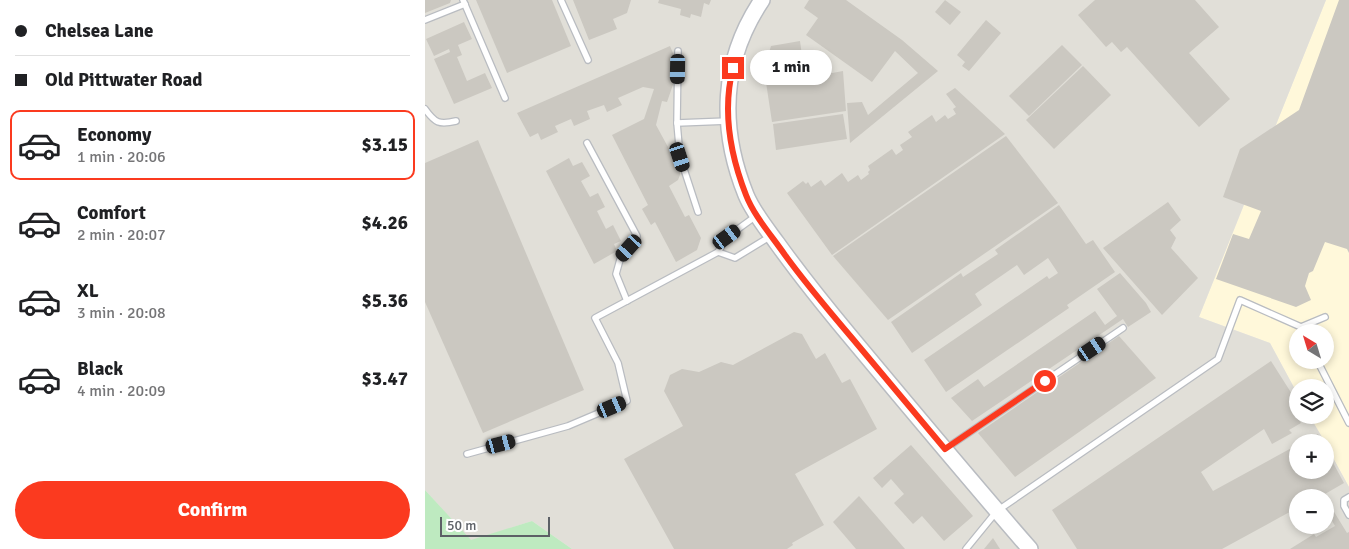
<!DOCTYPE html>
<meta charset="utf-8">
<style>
body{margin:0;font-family:Signika,sans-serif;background:#f2f2f2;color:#202124;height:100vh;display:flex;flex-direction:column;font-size:19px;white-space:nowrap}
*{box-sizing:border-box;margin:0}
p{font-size:16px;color:#757577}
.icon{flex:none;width:28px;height:28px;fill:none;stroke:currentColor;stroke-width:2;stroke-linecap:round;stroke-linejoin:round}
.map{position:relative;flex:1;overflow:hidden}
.details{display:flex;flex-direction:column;background:#fff;width:425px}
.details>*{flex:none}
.guide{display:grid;align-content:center;height:110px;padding:0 15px;background:#fff}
.needle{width:32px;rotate:322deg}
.tools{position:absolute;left:864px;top:324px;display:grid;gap:10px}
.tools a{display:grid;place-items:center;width:45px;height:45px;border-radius:50%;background:#fff;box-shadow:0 2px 8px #0003;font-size:25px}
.scale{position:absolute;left:15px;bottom:12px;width:110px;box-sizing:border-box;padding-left:5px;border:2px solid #5c6066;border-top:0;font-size:14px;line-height:18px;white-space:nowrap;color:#5c6066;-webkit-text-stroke:4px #fff;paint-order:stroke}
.end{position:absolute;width:22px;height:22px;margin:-11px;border:6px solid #fb3a1f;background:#fff;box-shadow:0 0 0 2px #fff}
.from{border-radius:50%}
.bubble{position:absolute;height:35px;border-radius:18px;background:#fff;box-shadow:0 2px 8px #0003;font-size:16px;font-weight:700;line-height:35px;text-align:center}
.car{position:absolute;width:15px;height:30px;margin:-15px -8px;border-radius:6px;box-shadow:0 0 4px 1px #0007;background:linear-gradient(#222 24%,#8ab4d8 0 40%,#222 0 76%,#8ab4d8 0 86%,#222 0)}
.guide b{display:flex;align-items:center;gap:18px;height:48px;font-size:19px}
.guide b+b{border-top:1px solid #e0e0e0}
.guide i{width:12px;height:12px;background:#202124}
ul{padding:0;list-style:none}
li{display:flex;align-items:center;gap:15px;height:70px;margin:0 10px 8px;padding:0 5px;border:2px solid transparent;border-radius:10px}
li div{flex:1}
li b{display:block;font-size:19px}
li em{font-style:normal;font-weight:700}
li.selected{border-color:#fb3a1f}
li>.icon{width:45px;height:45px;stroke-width:1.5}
.action{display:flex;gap:10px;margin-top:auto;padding:10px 15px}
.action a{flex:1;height:58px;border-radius:30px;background:#fb3a1f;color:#fff;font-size:20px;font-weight:700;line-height:58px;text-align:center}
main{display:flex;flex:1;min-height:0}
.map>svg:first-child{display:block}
.commercial{fill:#fff8da;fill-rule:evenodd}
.industrial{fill:#e1dfd8;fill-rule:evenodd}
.green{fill:#beeac0}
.building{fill:#cbc8c1}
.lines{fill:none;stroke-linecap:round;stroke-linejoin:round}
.service-casing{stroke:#b9bcc1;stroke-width:8}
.tertiary-casing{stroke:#b9bcc1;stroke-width:18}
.service{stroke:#fff;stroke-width:5.5}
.tertiary{stroke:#fff;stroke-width:15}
.route{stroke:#fb3a1f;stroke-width:6}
</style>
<main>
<section class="details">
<div class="guide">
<b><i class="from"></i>Chelsea Lane</b>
<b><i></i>Old Pittwater Road</b>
</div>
<ul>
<li class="selected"><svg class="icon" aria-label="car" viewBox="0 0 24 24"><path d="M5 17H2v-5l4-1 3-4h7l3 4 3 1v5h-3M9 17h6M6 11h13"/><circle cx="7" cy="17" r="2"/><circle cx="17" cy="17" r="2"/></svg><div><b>Economy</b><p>1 min · 20:06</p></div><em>$3.15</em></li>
<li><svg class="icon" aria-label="car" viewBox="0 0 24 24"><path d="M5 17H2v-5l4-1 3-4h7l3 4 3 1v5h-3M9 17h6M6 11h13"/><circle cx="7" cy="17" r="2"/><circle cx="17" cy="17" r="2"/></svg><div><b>Comfort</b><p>2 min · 20:07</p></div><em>$4.26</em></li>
<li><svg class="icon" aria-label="car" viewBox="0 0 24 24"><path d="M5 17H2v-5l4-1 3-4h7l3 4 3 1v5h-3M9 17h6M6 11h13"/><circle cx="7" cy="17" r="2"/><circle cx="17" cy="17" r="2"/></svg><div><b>XL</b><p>3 min · 20:08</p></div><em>$5.36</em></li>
<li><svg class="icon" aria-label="car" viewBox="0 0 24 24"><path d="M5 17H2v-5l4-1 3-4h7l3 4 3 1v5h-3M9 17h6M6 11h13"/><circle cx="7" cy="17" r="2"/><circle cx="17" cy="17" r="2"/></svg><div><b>Black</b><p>4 min · 20:09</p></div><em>$3.47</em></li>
</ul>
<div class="action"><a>Confirm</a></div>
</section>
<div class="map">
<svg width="924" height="549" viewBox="0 0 924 549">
<rect width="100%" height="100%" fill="#f0eee4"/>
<!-- commercial -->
<path class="commercial" d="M 901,0 L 924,0 L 924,487 L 884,415 L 900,415 L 900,388 L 872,388 L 872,393 L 845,343 L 774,317 ZM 872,332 L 900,332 L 900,360 L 872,360 Z"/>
<!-- industrial -->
<path class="industrial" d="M 0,0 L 901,0 L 774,317 L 845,343 L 872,393 L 872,415 L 884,415 L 900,442 L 872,442 L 872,470 L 900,470 L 900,443 L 924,487 L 924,549 L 147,549 L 107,521 L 46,541 L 0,490 ZM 872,498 L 900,498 L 900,525 L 872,525 Z"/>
<!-- green -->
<polygon class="green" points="0,490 46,540 107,521 147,549 0,549"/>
<!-- building -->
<g class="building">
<polygon points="0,0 26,0 25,3 0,13"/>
<polygon points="51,0 127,0 146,46 82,73"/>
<polygon points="148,0 206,0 202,13 188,19 192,29 164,40"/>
<polygon points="234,0 286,0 284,5 279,3 276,17 266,14 265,18 255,15 256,9 233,3"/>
<polygon points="384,0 421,0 477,40 513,71 425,143 422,103 437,102 443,115 493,73 470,51 447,82 381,35 393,18 379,8"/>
<polygon points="520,0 536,12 525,25 510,12"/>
<polygon points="670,0 770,0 794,27 764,53 805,99 774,127 702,47 696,52 687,42 681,47 653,15"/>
<polygon points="914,0 924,0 924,253 922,249 900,242 888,271 884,273 880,286 886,300 871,307 791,279 808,234 824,239 836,211 798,197 815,149 874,110"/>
<polygon points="561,20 576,33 544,71 537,66 540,62 532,55"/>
<polygon points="39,22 47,39 33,45 37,55 32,57 42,81 60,73 67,88 29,104 9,59 25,52 24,49 9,56 1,39"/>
<polygon points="375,41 380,78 418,71 421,111 347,122 339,69 346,46"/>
<polygon points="637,45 657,65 604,116 584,96"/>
<polygon points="245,46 250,58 252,68 251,76 242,102 237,101 231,125 255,169 255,175 253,180 244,186 260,217 264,215 276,238 272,250 251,262 230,222 226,225 217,209 223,205 187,135 219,119 229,89 218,87 193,98 197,105 182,112 179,105 162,111 165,119 149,126 146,119 130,126 133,132 116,140 113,133 105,137 92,113"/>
<polygon points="658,66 686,95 629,149 601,120"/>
<polygon points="530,88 580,134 407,255 362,193 378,181 381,184 383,182 386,187 396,180 400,186 417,173 423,182 433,175 436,180 444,174 443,172 445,170 443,166 467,149 471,155 478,150 475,145 487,137 483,132 507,115 511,122 520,115 523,119 531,114 528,109 531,107 521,94"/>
<polygon points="418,114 422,139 351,150 348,124"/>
<polygon points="581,136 633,203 463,320 408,256"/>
<polygon points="53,140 159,390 58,433 0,302 0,163"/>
<polygon points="144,158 148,166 157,162 165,176 156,181 165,197 173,193 180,207 172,211 181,229 188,225 196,241 189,244 192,251 169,264 121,171"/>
<polygon points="743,202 756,220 745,230 751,238 746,248 773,278 737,315 678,248"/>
<polygon points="634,205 661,244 668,240 690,272 642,305 644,308 521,392 499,360 622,276 624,279 633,273 623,258 599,275 592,265 550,294 557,305 487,353 466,322 536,273 538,277 573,254 570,250"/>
<polygon points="695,273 721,303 726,312 703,327 698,319 547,421 526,398 553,379 559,387 670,311 680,325 692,316 672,289"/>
<polygon points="369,332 377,334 391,359 400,353 417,383 425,379 452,429 370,474 399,525 367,543 368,545 362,549 249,549 199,459 258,426 239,391 245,375 257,369 274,372 296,362 308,365"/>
<polygon points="694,336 731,378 590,477 553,433"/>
<polygon points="846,361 872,402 872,412 870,414 876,423 864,430 867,433 847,444 839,429 776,472 788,491 872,445 872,470 900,470 900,448 919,483 893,498 872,498 872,508 797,549 652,549 627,510"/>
<polygon points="893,434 897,442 878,442"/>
<polygon points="486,445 548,516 519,541 497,516 488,524 469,503 479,494 466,479 457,488 448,478"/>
<polygon points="434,496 480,549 431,549 408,522"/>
<polygon points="903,502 922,533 924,532 924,549 865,549 889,534 891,537 910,526 900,509 900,504"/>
<polygon points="568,538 575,549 559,549"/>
</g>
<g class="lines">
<defs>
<g id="service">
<polyline points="38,0 80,98"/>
<polyline points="136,0 163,60"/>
<polyline points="0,20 40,4"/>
<polyline points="253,51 252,123 303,121"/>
<path d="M 0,109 C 10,123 14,125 31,121"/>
<polyline points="252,123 255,157 273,212"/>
<polyline points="162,143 212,236 211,240 196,256 191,274 202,301"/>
<polyline points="293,252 310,258 346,236"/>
<polyline points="876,327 900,317"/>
<polyline points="892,360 924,423"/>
<polyline points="520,449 698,328"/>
<polyline points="42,454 143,426 202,401 193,363 170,318 293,252 302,237 331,216"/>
<polyline points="924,497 919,500 919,506 924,515"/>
<polyline points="541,549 572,511 793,359 815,300 876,327 878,332"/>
</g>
<path id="tertiary" d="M 337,0 C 296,61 294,128 321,195 C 328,212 341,228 352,243 C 375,275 399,305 424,335 C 484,407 544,479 605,549"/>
</defs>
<!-- service casing -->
<use href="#service" class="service-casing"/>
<!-- tertiary casing -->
<use href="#tertiary" class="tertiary-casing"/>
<!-- service -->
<use href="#service" class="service"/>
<!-- tertiary -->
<use href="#tertiary" class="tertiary"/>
</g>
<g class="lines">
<!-- route -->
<path class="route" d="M 308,68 C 297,111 305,154 321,195 C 329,216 347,236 360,255 C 381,284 404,311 427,338 C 458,375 489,412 520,449 L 620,381"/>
</g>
</svg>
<div class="tools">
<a><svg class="needle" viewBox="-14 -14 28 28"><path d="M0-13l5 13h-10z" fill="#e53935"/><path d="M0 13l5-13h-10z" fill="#757577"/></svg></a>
<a><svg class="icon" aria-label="layers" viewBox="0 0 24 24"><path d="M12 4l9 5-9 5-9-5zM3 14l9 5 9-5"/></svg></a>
<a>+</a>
<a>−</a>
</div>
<div class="scale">50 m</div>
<i class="end from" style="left:620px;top:381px"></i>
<i class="end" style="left:308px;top:68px"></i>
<div class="bubble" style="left:325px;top:50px;width:82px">1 min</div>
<i class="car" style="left:253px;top:69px;rotate:181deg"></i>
<i class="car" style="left:255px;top:157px;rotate:162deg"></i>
<i class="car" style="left:302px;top:237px;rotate:54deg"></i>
<i class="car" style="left:204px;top:248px;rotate:222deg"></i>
<i class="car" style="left:667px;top:349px;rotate:56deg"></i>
<i class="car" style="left:187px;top:407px;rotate:67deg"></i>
<i class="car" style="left:76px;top:444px;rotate:75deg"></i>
</div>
</main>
